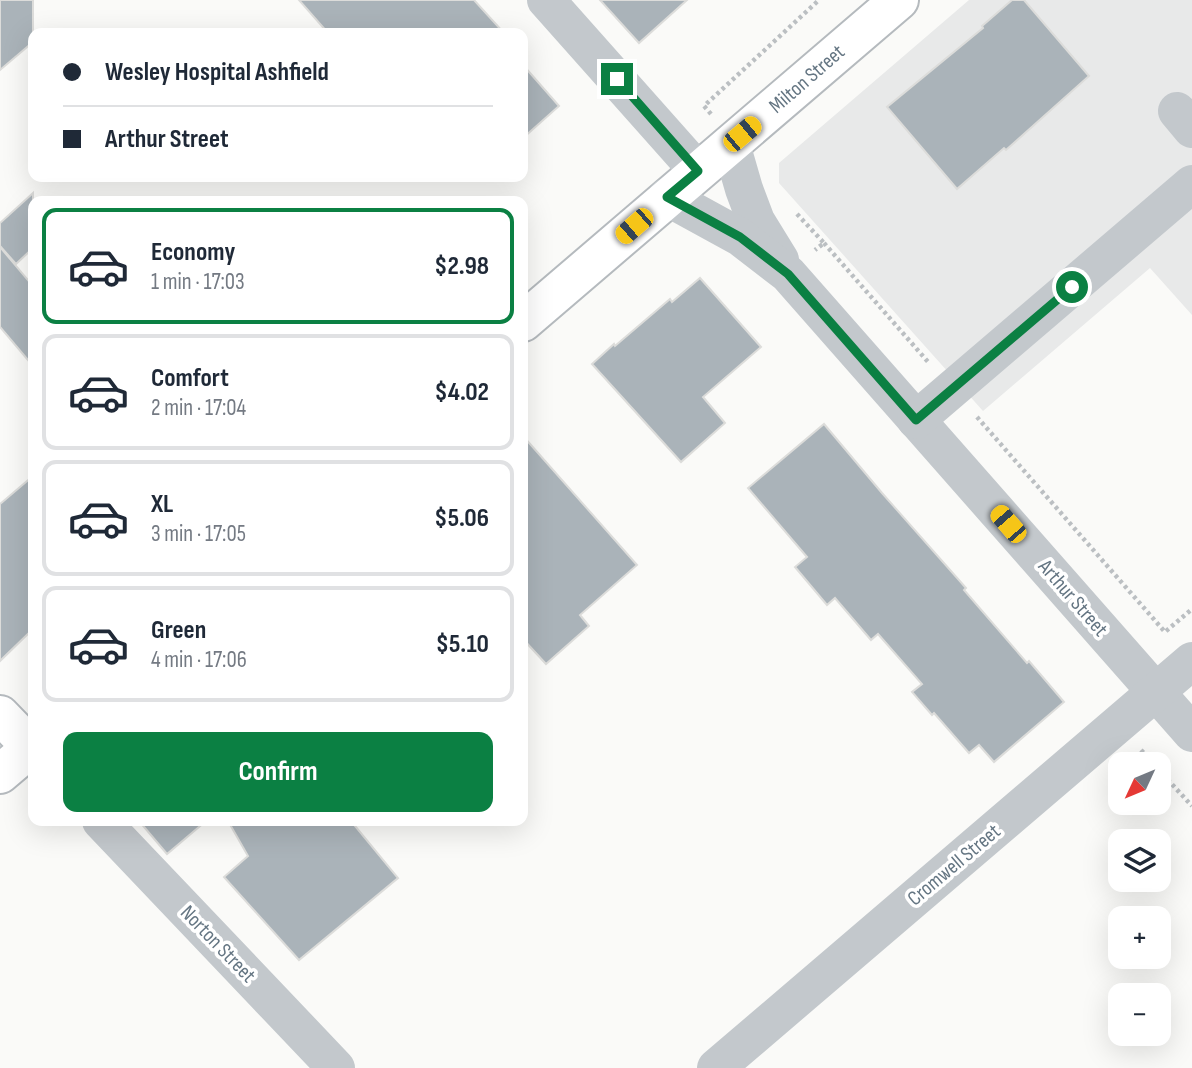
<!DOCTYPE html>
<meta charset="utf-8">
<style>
body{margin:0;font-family:"Sofia Sans Condensed",sans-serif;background:#f6f6f7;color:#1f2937;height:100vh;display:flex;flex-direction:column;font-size:26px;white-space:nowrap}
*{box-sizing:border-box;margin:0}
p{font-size:23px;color:#747a83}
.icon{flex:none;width:38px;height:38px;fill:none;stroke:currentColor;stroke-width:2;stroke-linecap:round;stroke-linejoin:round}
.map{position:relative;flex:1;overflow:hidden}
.drawer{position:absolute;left:28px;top:196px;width:500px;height:630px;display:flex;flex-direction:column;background:#fff;border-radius:14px;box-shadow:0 7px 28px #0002}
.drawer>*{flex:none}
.guide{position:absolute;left:28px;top:28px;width:500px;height:154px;border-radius:14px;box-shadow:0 7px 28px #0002;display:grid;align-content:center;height:154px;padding:0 35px;background:#fff}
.needle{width:46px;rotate:226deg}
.controls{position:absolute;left:1108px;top:752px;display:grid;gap:14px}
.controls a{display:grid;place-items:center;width:63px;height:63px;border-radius:14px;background:#fff;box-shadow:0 7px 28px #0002;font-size:35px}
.end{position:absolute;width:32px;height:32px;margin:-16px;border:9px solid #0b8043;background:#fff;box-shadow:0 0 0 4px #fff}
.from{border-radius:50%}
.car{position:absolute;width:21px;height:42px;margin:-21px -10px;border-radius:9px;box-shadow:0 0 5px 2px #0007;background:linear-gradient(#f5c518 24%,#345 0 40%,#f5c518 0 76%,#345 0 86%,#f5c518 0)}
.guide b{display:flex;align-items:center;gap:24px;height:66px;font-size:26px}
.guide b+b{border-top:2px solid #e0e1e3}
.guide i{width:18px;height:18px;background:#1f2937}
ul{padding:12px 0 0;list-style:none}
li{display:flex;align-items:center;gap:21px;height:116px;margin:0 14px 10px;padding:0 21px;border:4px solid #e0e1e3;border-radius:14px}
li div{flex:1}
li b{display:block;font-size:26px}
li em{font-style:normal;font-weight:700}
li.current{border-color:#0b8043}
li>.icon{width:63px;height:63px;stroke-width:1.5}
.action{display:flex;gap:14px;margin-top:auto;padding:14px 35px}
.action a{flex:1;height:80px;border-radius:14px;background:#0b8043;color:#fff;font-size:28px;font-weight:700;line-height:80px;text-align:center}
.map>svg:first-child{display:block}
.built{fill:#e8e9e9}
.building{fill:#aab3b9;stroke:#dcdcda;stroke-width:2}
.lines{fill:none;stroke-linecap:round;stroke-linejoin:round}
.major-casing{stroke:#b5babe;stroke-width:42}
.path{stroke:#bbbfc2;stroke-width:4.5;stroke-dasharray:3.5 3.5;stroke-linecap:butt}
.minor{stroke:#c3c8cc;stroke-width:38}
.major{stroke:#fff;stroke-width:38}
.route{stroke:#0b8043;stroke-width:9}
.labels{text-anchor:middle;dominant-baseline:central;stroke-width:7;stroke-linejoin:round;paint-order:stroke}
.street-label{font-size:21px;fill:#657683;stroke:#fff}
</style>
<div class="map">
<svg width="1192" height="1068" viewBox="0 0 1192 1068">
<rect width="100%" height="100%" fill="#fafaf8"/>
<!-- built -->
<polygon class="built" points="969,0 1192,0 1192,315 1150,268 983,411 779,183 779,163"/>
<!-- building -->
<g class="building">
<polygon points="0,0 33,0 33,42 0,70"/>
<polygon points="299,0 474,0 504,33 328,33"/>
<polygon points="600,0 687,0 639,43"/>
<polygon points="1012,0 1024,0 1089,76 1006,150 1004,148 957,189 887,107 983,28 982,26"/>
<polygon points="523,65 559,106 523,138"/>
<polygon points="33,193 33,248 16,264 0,246 0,223"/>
<polygon points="0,247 33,286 33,366 0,327"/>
<polygon points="700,278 761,347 703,397 725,423 681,462 592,364 614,344 615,346 670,299 672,302"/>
<polygon points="824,424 882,493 966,588 964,590 1027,663 1029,661 1064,702 994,762 979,745 969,753 934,713 932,715 912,692 922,684 878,634 871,640 835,598 827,605 795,567 807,557 748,488"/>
<polygon points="523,436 637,565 580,615 589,626 546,664 523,639"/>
<polygon points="33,476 33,629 0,661 0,504"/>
<polygon points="139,821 206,821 167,854"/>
<polygon points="228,821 351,821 398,878 299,960 224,877 248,856"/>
</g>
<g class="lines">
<defs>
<g id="major">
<polyline points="523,322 899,0"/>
<polyline points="0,715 31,747"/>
<polyline points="0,774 33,746"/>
</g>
</defs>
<!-- major casing -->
<use href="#major" class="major-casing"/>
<!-- path -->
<g class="path">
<polyline points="711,114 704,106 819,0"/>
<polyline points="797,214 824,243 815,250"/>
<polyline points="824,243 929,363"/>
<polyline points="977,417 1165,632 1192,609"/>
<polyline points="1141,750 1155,765"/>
<polyline points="1158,769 1192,806"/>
</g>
<!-- minor -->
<g class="minor">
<polyline points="546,0 698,171"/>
<polyline points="1177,111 1192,129"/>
<polyline points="731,144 744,189 756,221 780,260"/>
<polyline points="667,197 740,237 788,274 1192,733"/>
<polyline points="916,420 1192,184"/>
<polyline points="101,821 336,1068"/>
<polyline points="716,1068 1192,661"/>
</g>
<!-- major -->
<use href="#major" class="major"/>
</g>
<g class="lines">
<!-- route -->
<polyline class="route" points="617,79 698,171 667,197 740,237 788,274 916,420 1072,287"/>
</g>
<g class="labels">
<!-- street labels -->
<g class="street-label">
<text transform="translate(807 79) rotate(-41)">Milton Street</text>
<text transform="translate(1073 598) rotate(49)">Arthur Street</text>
<text transform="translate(954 865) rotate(-40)">Cromwell Street</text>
<text transform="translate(218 944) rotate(46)">Norton Street</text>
</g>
</g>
</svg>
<div class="controls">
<a><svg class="needle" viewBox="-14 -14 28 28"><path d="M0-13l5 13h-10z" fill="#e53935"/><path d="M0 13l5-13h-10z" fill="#747a83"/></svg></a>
<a><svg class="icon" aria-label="layers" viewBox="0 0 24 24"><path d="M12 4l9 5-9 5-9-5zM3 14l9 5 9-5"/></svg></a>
<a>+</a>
<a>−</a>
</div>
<i class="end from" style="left:1072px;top:287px"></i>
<i class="end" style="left:617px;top:79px"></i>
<i class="car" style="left:742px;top:134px;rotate:50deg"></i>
<i class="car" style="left:634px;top:226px;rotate:229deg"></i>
<i class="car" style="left:1008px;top:524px;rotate:319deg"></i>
<div class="guide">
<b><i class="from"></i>Wesley Hospital Ashfield</b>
<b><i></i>Arthur Street</b>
</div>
<section class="drawer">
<ul>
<li class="current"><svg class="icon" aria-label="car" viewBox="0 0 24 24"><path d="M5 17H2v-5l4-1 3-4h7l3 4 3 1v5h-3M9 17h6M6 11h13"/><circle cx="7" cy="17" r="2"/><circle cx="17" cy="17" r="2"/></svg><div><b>Economy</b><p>1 min · 17:03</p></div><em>$2.98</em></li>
<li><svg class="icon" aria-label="car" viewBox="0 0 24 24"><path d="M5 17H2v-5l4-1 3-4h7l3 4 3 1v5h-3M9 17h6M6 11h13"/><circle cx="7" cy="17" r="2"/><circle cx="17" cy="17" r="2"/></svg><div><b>Comfort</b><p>2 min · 17:04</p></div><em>$4.02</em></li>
<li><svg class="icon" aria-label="car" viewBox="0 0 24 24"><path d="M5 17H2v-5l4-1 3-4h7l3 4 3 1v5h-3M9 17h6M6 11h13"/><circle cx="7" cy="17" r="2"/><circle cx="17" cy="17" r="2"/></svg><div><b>XL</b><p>3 min · 17:05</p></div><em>$5.06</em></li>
<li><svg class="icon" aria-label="car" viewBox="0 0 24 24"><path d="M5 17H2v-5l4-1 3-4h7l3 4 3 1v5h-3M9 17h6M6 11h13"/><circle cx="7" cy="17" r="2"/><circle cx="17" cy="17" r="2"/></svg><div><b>Green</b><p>4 min · 17:06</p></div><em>$5.10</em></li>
</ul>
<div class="action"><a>Confirm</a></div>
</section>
</div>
